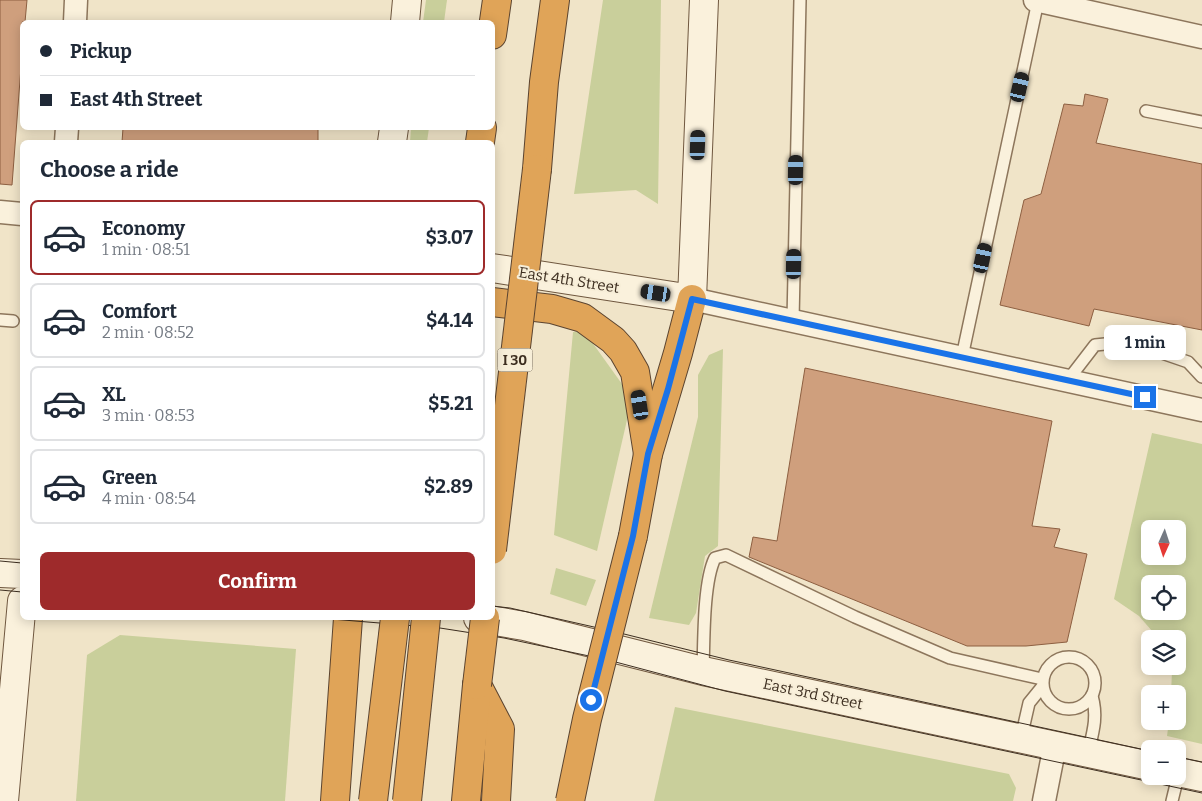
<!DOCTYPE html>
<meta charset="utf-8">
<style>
body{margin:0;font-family:Bitter,serif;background:#f6f6f7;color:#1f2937;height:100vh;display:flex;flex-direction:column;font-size:19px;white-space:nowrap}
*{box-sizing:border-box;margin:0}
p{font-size:16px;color:#747a83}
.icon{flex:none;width:28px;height:28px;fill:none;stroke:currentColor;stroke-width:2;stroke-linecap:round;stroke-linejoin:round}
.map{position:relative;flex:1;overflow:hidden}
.drawer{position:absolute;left:20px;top:140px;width:475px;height:480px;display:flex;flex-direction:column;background:#fff;border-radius:8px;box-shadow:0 2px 12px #0003}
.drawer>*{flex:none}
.hud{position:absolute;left:20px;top:20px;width:475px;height:110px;border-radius:8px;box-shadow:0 2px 12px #0003;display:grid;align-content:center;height:110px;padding:0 20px;background:#fff}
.needle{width:32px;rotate:183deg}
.fabs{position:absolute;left:1141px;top:520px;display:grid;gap:10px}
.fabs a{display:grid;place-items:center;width:45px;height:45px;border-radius:8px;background:#fff;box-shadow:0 2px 12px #0003;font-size:25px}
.end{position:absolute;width:22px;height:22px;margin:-11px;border:6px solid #1a73e8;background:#fff;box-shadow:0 0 0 2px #fff}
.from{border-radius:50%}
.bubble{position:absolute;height:35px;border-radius:8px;background:#fff;box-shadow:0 2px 12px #0003;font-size:16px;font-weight:700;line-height:35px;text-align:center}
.car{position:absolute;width:15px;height:30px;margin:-15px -8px;border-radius:6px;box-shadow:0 0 4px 1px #0007;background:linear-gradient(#222 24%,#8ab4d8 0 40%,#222 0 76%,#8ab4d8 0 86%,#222 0)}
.hud b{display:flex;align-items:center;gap:18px;height:48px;font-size:19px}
.hud b+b{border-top:1px solid #e0e1e3}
.hud i{width:12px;height:12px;background:#1f2937}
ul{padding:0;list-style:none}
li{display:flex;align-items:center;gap:15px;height:75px;margin:0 10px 8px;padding:0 10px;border:2px solid #e0e1e3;border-radius:8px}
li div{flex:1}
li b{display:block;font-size:19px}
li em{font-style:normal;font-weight:700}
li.selected{border-color:#9e2a2b}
li>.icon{width:45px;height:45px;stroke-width:1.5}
h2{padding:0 20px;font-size:22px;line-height:60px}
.cta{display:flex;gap:10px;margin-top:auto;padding:10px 20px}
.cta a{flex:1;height:58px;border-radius:8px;background:#9e2a2b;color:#fff;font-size:20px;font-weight:700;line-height:58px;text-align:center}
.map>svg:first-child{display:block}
.green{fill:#c9cf9b;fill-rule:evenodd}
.building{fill:#cf9f7d;stroke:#8d5f41}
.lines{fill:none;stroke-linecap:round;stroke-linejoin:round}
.lane-casing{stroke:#8d765c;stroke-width:14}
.street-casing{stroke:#8d765c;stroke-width:25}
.secondary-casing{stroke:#6f573f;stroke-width:30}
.highway-casing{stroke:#5b4430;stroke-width:30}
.lane{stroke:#faf1dc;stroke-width:11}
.street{stroke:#faf1dc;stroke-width:22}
.secondary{stroke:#faf1dc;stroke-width:28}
.highway{stroke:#e0a458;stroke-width:28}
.tram{stroke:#3d2e20;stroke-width:1}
.highway-bridge-casing{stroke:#5b4430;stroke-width:30;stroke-linecap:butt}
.highway-bridge{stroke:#e0a458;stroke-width:28}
.route{stroke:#1a73e8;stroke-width:6}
.labels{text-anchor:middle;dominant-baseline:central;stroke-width:4;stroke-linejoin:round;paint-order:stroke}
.shield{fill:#f7eed8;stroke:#756857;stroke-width:1}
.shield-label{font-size:14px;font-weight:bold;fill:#3d2e20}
.street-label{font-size:15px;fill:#3d2e20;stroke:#f7eed8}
</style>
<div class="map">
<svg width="1202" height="801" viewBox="0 0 1202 801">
<rect width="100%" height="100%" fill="#f0e4c8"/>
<!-- green -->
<g class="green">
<polygon points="426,0 447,0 444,22 423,22"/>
<polygon points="603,0 661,0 658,204 636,190 574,194"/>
<polygon points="411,128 429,128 427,142 410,142"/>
<polygon points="584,331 632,398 597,551 554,535 573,332"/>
<polygon points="723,349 718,546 705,556 696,613 689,625 649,618 698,417 698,375 709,355"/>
<path d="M 1152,433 L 1202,444 L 1202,744 L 1167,736 L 1169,721 L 1178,721 L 1178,694 L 1171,694 L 1172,671 L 1170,666 L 1178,666 L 1178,639 L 1159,639 L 1139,616 L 1114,599 ZM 1150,529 L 1178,529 L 1178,556 L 1150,556 ZM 1150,584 L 1178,584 L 1178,611 L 1150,611 Z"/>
<polygon points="556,568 596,580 586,606 550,594"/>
<polygon points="120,635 296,649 285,801 76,801 87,655"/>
<polygon points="675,707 1009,774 1016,788 1013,801 654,801"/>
</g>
<!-- building -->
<g class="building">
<polygon points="0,0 27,0 25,22 22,22 22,54 12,185 0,184"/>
<polygon points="1085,94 1108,99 1096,143 1202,164 1202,330 1094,309 1089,326 1000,305 1024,200 1041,194 1064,104 1083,106"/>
<polygon points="123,128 318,128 318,142 122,142"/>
<polygon points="805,368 1052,421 1032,526 1060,529 1054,547 1087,554 1067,642 1026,646 967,646 749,557 753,537 777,541"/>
</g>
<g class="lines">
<defs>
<g id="lane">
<polyline points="1146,111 1202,122"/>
<polyline points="0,320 13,321"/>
<polyline points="793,320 800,0"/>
<polyline points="962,357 1038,1"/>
<polyline points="1068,380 1095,345 1115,343 1156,351 1188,362 1202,377"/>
<circle cx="1069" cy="683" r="26"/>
<path d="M 703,671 C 704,642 703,582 715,558 L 726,555 L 855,617 L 950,658 L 1042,679"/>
<polyline points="1021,738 1029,703 1042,687"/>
<path d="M 1088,753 C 1093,732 1098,717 1092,696"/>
<polyline points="1172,801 1179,772"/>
</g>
<g id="street">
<polyline points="1035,0 1202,37"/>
<polyline points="75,22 76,0"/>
<polyline points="66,142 67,128"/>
<polyline points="0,212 22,214"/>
<polyline points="692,299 1202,410"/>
<polyline points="1044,801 1055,745"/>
</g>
<g id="secondary">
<polyline points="405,22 407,0"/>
<polyline points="392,142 394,128"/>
<polyline points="492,268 692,299 704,0"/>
<polyline points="0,573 22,574"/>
<polyline points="478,618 524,626 703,671 1150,766"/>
<polyline points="1178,772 1202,777"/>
<polyline points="4,801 22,601"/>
</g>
<g id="highway">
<polyline points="492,35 497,0"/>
<polyline points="480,142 482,128"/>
<polyline points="537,169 544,82 555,0"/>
<polyline points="492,302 552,309 583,318 613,340 623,351 635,372 648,454"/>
<polyline points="633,536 648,454 678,353 692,299"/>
<polyline points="477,685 500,729 496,801"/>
<polyline points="335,801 348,618"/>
<polyline points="466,801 477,685"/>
</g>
</defs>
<!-- lane casing -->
<use href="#lane" class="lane-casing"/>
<!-- street casing -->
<use href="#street" class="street-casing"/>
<!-- secondary casing -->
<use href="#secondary" class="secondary-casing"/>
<!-- highway casing -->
<use href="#highway" class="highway-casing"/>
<!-- lane -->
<use href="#lane" class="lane"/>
<!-- street -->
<use href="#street" class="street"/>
<!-- secondary -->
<use href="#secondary" class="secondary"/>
<!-- highway -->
<use href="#highway" class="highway"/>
<!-- tram -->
<g class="tram">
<polyline points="0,561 22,563"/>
<polyline points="0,590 22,592"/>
<polyline points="492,606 510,608 616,632 729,660 1150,751"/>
<polyline points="319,618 440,628 504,638 608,660 725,691 1202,793"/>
<polyline points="1178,757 1202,762"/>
</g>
<defs>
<g id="highway-bridge">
<polyline points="492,550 537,169"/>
<polyline points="477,685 485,618"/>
<polyline points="373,801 395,618"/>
<polyline points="407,801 426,618"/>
<polyline points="570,801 587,719 633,536"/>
</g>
</defs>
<!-- highway-bridge casing -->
<use href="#highway-bridge" class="highway-bridge-casing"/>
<!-- highway-bridge -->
<use href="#highway-bridge" class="highway-bridge"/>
</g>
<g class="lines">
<!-- route -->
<polyline class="route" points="591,700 633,536 648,454 668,389 692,299 1145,397"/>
</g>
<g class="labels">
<!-- shield labels -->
<rect class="shield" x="497.5" y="348.5" width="35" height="23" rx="4"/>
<g class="shield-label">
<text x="515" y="360">I 30</text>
</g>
<!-- street labels -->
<g class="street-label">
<text transform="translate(569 280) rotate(9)">East 4th Street</text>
<text transform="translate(813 694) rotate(12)">East 3rd Street</text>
</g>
</g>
</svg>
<div class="fabs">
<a><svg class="needle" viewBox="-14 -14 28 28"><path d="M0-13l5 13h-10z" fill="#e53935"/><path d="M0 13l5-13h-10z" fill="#747a83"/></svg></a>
<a><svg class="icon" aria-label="locate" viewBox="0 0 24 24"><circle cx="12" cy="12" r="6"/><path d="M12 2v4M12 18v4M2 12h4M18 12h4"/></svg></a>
<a><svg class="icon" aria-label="layers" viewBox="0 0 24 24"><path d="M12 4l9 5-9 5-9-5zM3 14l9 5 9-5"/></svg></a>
<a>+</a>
<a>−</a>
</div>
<i class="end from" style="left:591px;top:700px"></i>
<i class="end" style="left:1145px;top:397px"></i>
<div class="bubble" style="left:1104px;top:325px;width:82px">1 min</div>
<i class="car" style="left:1020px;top:87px;rotate:13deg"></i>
<i class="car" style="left:698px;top:145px;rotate:2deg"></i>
<i class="car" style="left:796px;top:170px;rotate:1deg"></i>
<i class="car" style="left:983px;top:258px;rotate:12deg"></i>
<i class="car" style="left:794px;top:264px;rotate:1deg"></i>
<i class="car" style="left:656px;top:293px;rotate:279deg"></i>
<i class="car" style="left:640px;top:405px;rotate:351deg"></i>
<div class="hud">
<b><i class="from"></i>Pickup</b>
<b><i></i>East 4th Street</b>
</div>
<section class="drawer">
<h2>Choose a ride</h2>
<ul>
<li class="selected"><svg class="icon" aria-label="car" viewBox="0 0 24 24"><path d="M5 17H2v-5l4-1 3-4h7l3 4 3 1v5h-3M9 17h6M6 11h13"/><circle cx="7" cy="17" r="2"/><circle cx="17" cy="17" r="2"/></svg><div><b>Economy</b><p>1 min · 08:51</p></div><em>$3.07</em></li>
<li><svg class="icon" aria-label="car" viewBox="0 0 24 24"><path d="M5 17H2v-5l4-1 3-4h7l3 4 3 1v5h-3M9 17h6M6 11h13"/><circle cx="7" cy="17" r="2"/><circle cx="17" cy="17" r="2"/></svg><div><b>Comfort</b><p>2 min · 08:52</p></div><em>$4.14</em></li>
<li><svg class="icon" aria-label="car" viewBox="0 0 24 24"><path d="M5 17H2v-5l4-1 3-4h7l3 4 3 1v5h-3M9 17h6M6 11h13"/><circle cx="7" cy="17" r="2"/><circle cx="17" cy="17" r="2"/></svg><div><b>XL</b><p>3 min · 08:53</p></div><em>$5.21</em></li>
<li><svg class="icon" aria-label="car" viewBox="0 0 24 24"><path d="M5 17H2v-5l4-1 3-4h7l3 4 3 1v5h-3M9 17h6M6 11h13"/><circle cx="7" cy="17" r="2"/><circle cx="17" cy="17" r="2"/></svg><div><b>Green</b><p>4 min · 08:54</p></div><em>$2.89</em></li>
</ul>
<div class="cta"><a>Confirm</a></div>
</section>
</div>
